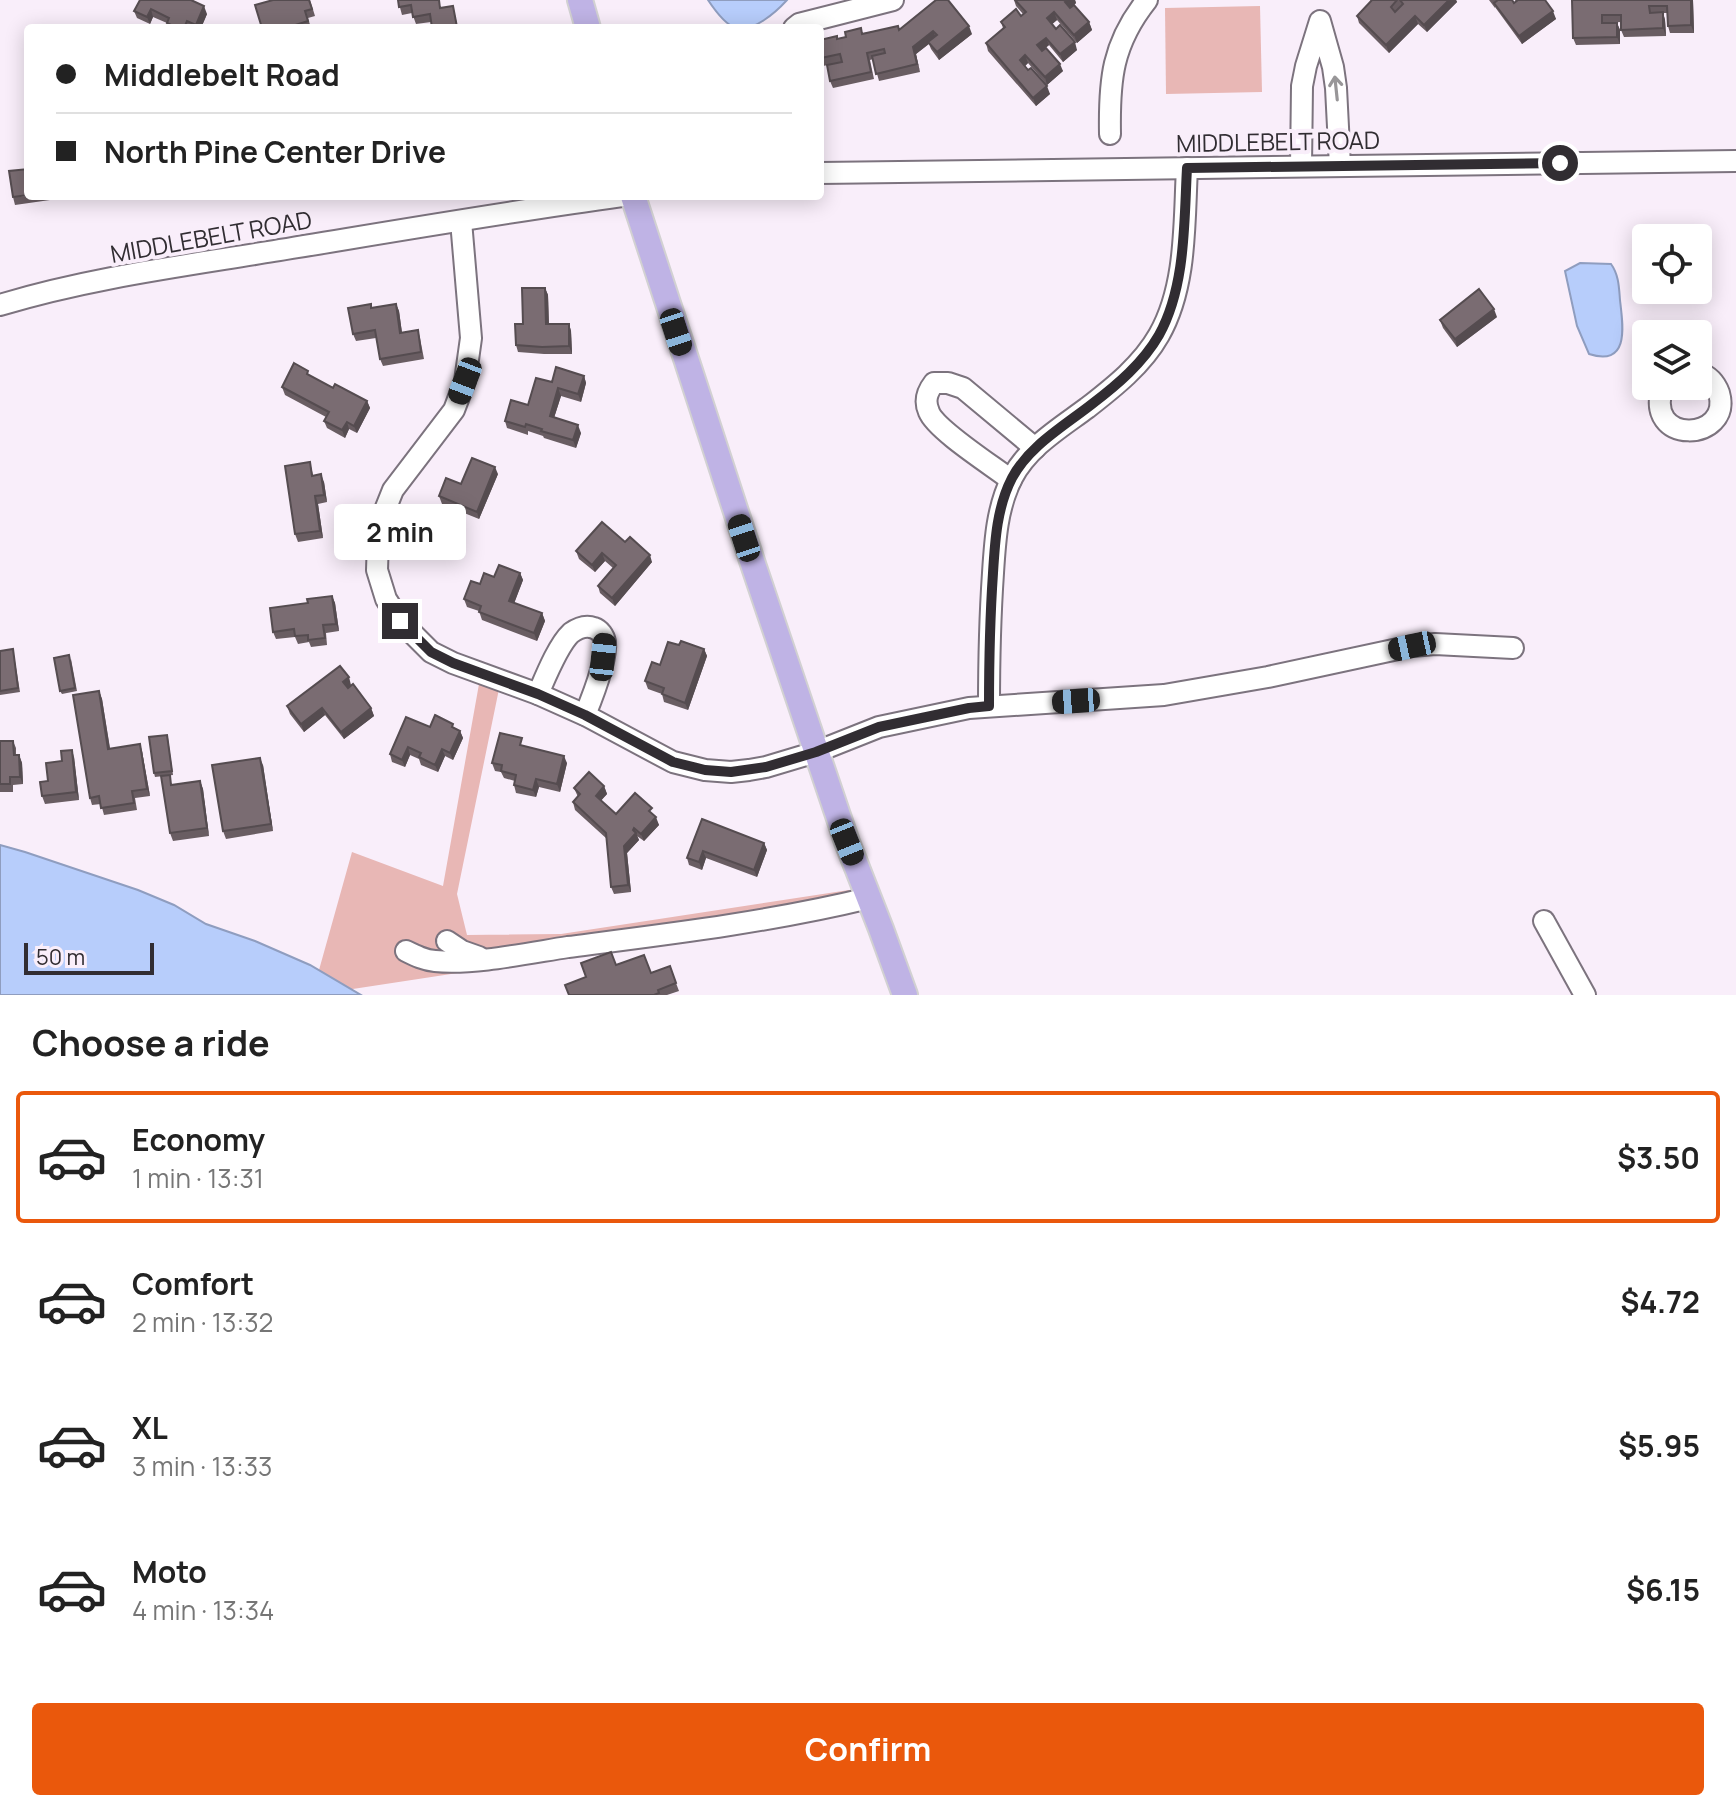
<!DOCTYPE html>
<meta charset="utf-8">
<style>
body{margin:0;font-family:Manrope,sans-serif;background:#f2f2f2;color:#222;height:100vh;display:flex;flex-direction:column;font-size:30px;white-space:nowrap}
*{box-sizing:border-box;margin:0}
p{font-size:26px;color:#767676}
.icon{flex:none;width:44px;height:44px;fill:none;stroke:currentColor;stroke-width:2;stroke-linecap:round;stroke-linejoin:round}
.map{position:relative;height:995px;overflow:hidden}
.side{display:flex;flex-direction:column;background:#fff;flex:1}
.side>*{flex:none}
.banner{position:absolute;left:24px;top:24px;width:800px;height:176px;border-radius:8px;box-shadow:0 4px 20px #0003;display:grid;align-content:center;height:176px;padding:0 32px;background:#fff}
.buttons{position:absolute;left:1632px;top:224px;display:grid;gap:16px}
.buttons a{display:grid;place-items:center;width:80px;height:80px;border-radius:8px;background:#fff;box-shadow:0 4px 20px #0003;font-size:40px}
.scale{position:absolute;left:24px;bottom:20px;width:130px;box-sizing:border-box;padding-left:8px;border:4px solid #312d32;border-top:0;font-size:22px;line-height:28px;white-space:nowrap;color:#312d32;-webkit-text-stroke:6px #f9eefa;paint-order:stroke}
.end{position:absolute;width:36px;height:36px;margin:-18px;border:10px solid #312d32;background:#fff;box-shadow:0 0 0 4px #fff}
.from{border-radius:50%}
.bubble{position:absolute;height:56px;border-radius:8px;background:#fff;box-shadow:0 4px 20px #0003;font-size:26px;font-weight:700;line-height:56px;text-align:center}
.car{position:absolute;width:24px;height:48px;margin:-24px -12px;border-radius:10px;box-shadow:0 0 6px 2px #0007;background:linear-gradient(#222 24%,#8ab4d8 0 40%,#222 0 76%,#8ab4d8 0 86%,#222 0)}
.banner b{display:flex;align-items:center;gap:28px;height:76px;font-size:30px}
.banner b+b{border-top:2px solid #e0e0e0}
.banner i{width:20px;height:20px;background:#222}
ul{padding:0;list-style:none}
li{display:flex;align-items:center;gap:24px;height:132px;margin:0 16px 12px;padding:0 16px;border:4px solid transparent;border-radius:8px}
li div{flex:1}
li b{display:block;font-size:30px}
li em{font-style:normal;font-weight:700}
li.selected{border-color:#ea580c}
li>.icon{width:72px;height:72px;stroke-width:1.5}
h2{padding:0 32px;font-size:36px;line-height:96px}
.button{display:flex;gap:16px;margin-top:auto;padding:16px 32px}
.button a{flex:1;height:92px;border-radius:8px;background:#ea580c;color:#fff;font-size:32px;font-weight:700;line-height:92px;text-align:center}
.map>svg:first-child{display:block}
.green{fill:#e8b7b5}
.water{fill:#b7cdfb;stroke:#8f9dbf;stroke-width:2}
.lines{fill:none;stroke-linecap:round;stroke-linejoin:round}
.minor-casing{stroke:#7c737e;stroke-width:24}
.major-casing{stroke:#d2d1d2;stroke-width:28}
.minor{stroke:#fff;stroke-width:20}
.major{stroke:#bfb3e5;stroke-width:24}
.wall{fill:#695d62}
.shaded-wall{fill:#554c50}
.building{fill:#7a6c72;stroke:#554c50;stroke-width:2}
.oneway{stroke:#989698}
.route{stroke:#312d32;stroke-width:10}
.labels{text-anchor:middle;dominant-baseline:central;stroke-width:8;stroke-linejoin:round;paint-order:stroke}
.street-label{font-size:24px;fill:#312d32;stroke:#f9eefa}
</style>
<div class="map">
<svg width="1736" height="995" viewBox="0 0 1736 995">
<rect width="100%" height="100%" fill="#f9eefa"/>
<!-- green -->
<g class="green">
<polygon points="1260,6 1262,92 1166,94 1165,8"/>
<polygon points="479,684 499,689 457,894 467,935 561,934 849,890 855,912 320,994 319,970 352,852 443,886"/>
</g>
<!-- water -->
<g class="water">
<path d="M 708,0 L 787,0 C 777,11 753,33 736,28 C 725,25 714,9 708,0 Z"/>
<path d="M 1580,263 L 1611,264 C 1619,275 1619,288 1620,300 C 1623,326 1630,367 1589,354 L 1577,326 L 1565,271 Z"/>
<polygon points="0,845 25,852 138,890 174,905 206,924 255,941 310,965 361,995 0,995"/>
</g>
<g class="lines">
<defs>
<g id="minor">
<polyline points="794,28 799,24 893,0"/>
<path d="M 1110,134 C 1109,80 1112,44 1147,0"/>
<polyline points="1301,166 1302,86 1306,66 1320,21 1333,67 1336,88 1340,166"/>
<polyline points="820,173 1736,161"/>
<polyline points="461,221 471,338 465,381 454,410 393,490 383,515 378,540 377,570 386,599 400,621 431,652 453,663 538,694 585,715 673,762 705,770 731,772 749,770 766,767 816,752 879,727 969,708 1164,695 1268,677 1412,646 1435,644 1513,648"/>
<path d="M 0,305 C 89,278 183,266 274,251 C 390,232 505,212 622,196"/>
<path d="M 1663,386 C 1642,446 1733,442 1719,393 C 1715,382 1709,376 1698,372"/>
<path d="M 1011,480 C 993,466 936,430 929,412 C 924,401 927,392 934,383 L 948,383 L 963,388 L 1035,448"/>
<path d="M 538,694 C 545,678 558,645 571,633 C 578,628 586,625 594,628 C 600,630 604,636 605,642 C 607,660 592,698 585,715"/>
<path d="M 989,706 C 989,662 990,617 993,573 C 995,541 997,507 1012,478 C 1028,447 1060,428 1087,408 C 1114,387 1142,365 1159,335 C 1187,286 1184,222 1187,168"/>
<polyline points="1544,921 1585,995"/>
<polyline points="447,941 462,951 479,957"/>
<path d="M 406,951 C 416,956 424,960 435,961 C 473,965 529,953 568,947 C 669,934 770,922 869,898"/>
</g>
<g id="major">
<polyline points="580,0 588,28"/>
<polyline points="633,196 754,567 847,842 881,929 905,995"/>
</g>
</defs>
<!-- minor casing -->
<use href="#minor" class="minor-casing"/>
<!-- major casing -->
<use href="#major" class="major-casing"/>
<!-- minor -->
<use href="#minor" class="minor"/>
<!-- major -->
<use href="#major" class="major"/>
</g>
<!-- wall -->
<g class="wall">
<polygon points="140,0 207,14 201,28 169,28 167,23 153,17 150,24 137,18 134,11"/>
<polygon points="310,0 315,16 308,18 311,28 262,28"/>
<polygon points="398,0 442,8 453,6 458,28 432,28 431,22 416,24 412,13 402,15"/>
<polygon points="1014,0 1075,0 1076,3 1074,5 1089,22 1092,30 1077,43 1057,20 1052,24 1077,50 1063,62 1049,45 1042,51 1063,71 1047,85 1028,63 1025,66 1050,94 1036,106 988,51 986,43 1003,28 1001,22 1021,16 1023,14 1016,6"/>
<polygon points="1370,0 1456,0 1457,2 1427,32 1418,24 1389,53 1359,23 1357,16 1371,1"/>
<polygon points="1489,0 1512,0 1514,3 1516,2 1515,0 1545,0 1556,19 1522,44 1495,7 1495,8"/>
<polygon points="1572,0 1693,0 1694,33 1670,33 1668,26 1668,13 1663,13 1665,20 1666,36 1624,37 1621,30 1621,22 1605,23 1617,23 1620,30 1620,44 1576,45 1573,38"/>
<polygon points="899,29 972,34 939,60 931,49 929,44 916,54 920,72 879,81 873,59 870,60 874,79 833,88 830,81 842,62 823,66 820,56 863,33"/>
<polygon points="28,196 71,196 71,197 15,205 13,197"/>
<polygon points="545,288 548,295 549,324 569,324 571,331 572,354 544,354 518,352 516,345 523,324"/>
<polygon points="396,304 399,311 402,333 418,330 420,338 424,359 383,366 380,359 376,338 356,341 353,334 372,308"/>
<polygon points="1497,317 1457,347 1443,328 1440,320"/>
<polygon points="310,376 333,388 367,401 370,408 357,433 349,429 345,438 327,428 324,421 326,417 285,395 282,387"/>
<polygon points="584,376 586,383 581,402 561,396 554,418 581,433 576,448 544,438 543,436 528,431 528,435 507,428 505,421 528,405 552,382"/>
<polygon points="310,462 313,475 324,482 327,502 318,504 323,538 298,542 295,534"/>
<polygon points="498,474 479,519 442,504 439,496 461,484"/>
<polygon points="625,542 652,562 615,606 600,593 598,586 613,568 605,561 595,572 579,559 576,551"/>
<polygon points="520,573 523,580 514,603 542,613 545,621 537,641 482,620 479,611 467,607 464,599 480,584 494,577"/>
<polygon points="332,596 335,603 339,631 326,633 327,645 311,647 309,642 298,644 295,637 276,639 273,632 308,603"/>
<polygon points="679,645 704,649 707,656 688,710 664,702 662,694 648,689 645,681"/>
<polygon points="13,649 20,692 0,695 0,651"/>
<polygon points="71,659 77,691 62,694 60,691"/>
<polygon points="351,685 371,708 374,716 344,739 325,715 304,732 290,714 287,706"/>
<polygon points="99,691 102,699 110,748 142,751 150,796 135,798 137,810 104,815 101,804 92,805 90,798"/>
<polygon points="430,727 455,728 460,731 463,738 453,760 445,756 438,772 421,765 419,759 410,755 405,767 392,762 390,754"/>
<polygon points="168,738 173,775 155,777 154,773"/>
<polygon points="0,741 13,741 16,748 16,755 19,755 22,763 23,784 13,785 13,792 0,792"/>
<polygon points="525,746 567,763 560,792 539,787 536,797 516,793 514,785 515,781 504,778 501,772 495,771 492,763"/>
<polygon points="74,757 79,800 45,804 42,796 48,781 62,761"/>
<polygon points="263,765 273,831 226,839 223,831"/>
<polygon points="200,781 203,789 209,836 173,841 170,833 173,785"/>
<polygon points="604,786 607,794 601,800 616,814 654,816 659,825 644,841 637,836 639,840 627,853 631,892 614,894 611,887 607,839 575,810 573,802 578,797 574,788"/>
<polygon points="702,819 764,843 767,850 757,877 706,858 702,870 689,865 687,858"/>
<polygon points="616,965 651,973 676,983 679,991 667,995 569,995"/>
</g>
<!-- shaded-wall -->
<g class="shaded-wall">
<polygon points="1068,0 1075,0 1076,3 1068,10 1065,2"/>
<polygon points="1449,0 1456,0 1457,2 1427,32 1424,25"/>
<polygon points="1691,0 1693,0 1694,33 1691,25"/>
<polygon points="204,6 207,14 201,28 197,28 196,25"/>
<polygon points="151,9 153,17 150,24 147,17"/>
<polygon points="1553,11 1556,19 1522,44 1519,36"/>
<polygon points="1054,12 1057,20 1050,26 1047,18"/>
<polygon points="1663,12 1665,20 1666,36 1663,28"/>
<polygon points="1415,16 1418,24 1389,53 1386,45"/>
<polygon points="1089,22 1092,30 1077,43 1074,35"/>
<polygon points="1617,23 1620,30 1620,44 1617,37"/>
<polygon points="969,26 972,34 939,60 937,52"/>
<polygon points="933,31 936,38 916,54 920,72 913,47"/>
<polygon points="1046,38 1049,45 1039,53 1037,45"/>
<polygon points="1075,42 1077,50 1063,62 1060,54"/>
<polygon points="1025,55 1028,63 1023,68 1020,60"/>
<polygon points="1060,64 1063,71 1047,85 1045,77"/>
<polygon points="1047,86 1050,94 1036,106 1033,98"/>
<polygon points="545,288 548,295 549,331 546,324"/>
<polygon points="396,304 399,311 403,340 400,333"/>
<polygon points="1494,309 1497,317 1457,347 1455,339"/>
<polygon points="569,324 571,331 572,354 569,346"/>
<polygon points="584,376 586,383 581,402 578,394"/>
<polygon points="558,388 561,396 552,424 550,416"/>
<polygon points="367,401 370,408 357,433 354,426"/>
<polygon points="347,422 349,429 345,438 342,430"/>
<polygon points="578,425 581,433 576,448 573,440"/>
<polygon points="495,467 498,474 479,519 477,512"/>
<polygon points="321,474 324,482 327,502 324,495"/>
<polygon points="315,496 318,504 323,538 320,531"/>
<polygon points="602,553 605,561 595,572 592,565"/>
<polygon points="650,555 652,562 615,606 612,598"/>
<polygon points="520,573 523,580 512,609 509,601"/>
<polygon points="332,596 335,603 339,631 336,624"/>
<polygon points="542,613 545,621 537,641 534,633"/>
<polygon points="704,649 707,656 688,710 685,703"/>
<polygon points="349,677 351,685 346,689 343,682"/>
<polygon points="99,691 102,699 111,756 108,749"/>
<polygon points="322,708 325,715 304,732 301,724"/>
<polygon points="371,708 374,716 344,739 341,732"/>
<polygon points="460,731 463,738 453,760 450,753"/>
<polygon points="140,744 142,751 150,796 147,789"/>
<polygon points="408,747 410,755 405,767 402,760"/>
<polygon points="442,749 445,756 438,772 435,765"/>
<polygon points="72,750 74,757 79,800 76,792"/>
<polygon points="19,755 22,763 23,784 20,777"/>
<polygon points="564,756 567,763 560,792 557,784"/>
<polygon points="260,758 263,765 273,831 271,824"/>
<polygon points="536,779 539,787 536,797 533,790"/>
<polygon points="200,781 203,789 209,836 207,828"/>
<polygon points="604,786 607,794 599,803 596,796"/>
<polygon points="656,817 659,825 644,841 641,834"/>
<polygon points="634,828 639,840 627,853 631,892 628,885 624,846"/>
<polygon points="764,843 767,850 757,877 754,870"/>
<polygon points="703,851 706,858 702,870 699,862"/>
</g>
<!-- building -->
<g class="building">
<polygon points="140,0 191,0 204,6 196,25 187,21 184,28 177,28 167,23 169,18 151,9 147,17 134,11"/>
<polygon points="273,0 309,0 312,9 305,11 308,21 286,28 262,28 255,5"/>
<polygon points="398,0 439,0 440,8 453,6 457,27 432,28 430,14 413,17 411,5 399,7"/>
<polygon points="936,0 948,0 969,26 937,52 928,42 937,35 933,31 913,47 917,64 876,74 872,56 885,53 884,49 867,53 871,72 830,81 827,65 842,62 840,54 821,58 820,40 837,36 837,39 846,37 845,32 861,28 862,34 898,26 899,30"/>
<polygon points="1015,0 1068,0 1065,2 1070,8 1074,5 1089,22 1074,35 1054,12 1047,18 1056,29 1060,25 1075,42 1060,54 1046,38 1037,45 1042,51 1046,48 1060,64 1045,77 1025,55 1020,60 1028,70 1031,68 1047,86 1033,98 986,43 1005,27 1001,22 1016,9 1021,16 1026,12"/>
<polygon points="1372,0 1397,0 1391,7 1395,12 1403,4 1400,0 1449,0 1424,25 1415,16 1386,45 1357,16"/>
<polygon points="1498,0 1512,0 1514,3 1518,0 1545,0 1553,11 1519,36 1494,3"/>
<polygon points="1572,0 1691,0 1691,25 1668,26 1667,6 1649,6 1650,13 1663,12 1663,28 1621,30 1621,15 1602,15 1602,23 1617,23 1617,37 1573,38"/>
<polygon points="28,169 28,195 13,197 9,171"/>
<polygon points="522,288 545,288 546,324 569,324 569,346 542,347 516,345 515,324 523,324"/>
<polygon points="1479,289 1494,309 1455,339 1440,320"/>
<polygon points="371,304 371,308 396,304 400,333 418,330 421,352 380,359 375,330 353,334 348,308"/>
<polygon points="294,363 308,371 307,374 333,388 335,384 367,401 354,426 347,422 342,430 324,421 329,412 282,387"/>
<polygon points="556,367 584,376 578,394 558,388 550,416 578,425 573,440 541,431 542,429 526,424 525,427 505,421 511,400 528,405 536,378 552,382"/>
<polygon points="472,458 495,467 477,512 439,496 446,478 461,484"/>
<polygon points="310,462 312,476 321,474 324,495 315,496 320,531 295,534 285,466"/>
<polygon points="602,522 625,542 630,537 650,555 612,598 598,586 616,565 602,553 592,565 576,551"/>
<polygon points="499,565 520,573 509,601 542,613 534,633 479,612 481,606 464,599 471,581 480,584 484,573 494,577"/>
<polygon points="332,596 336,624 323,625 325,638 308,640 308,635 295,636 294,629 273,632 270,608 308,603 307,599"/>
<polygon points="681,641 704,649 685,703 662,694 664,688 645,681 652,662 660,665 668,642 679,645"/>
<polygon points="13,649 18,688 0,691 0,651"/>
<polygon points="69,655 75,688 60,691 54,658"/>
<polygon points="340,666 349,677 343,682 348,688 353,684 371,708 341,732 322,708 301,724 287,706"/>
<polygon points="99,691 108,749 140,744 147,789 132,791 134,803 101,808 99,796 90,798 73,695"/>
<polygon points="435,715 453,724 452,727 460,731 450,753 442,749 435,765 419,757 421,753 408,747 402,760 390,754 406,717 430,727"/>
<polygon points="500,733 522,738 520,745 564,756 557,784 536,779 533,790 514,785 516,775 501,771 502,765 492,763"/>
<polygon points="167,735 172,771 154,773 149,737"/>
<polygon points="0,741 13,741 14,755 19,755 20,777 10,777 10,784 0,784"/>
<polygon points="72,750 76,792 42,796 40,782 48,781 46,763 62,761 61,751"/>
<polygon points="260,758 271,824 223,831 212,765"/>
<polygon points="589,772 604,786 596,796 616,814 635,793 652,808 649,811 656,817 641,834 634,828 633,830 636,833 624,846 628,885 611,887 606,833 573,802 580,794 574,788"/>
<polygon points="170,775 171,785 200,781 207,828 170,833 161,776"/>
<polygon points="702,819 764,843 754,870 703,851 699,862 687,858"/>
<polygon points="611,952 616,965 644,955 651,973 670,966 676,983 658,990 659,993 654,995 569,995 565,985 586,977 581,963"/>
</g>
<!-- one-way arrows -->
<defs><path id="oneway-shaft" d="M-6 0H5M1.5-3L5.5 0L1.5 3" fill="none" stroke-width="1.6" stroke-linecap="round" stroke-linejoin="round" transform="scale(2)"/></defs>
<use class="oneway" href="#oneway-shaft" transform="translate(1336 88) rotate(-96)"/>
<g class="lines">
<!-- route -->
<path class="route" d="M 400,621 L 431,652 L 453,663 L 538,694 L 585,715 L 673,762 L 705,770 L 731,772 L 766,767 L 816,752 L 879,727 L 969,708 L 989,706 C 989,662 990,617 993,573 C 995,540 997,507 1012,478 C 1029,446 1064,426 1092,404 C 1117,385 1143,363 1159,335 C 1186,286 1184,222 1187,168 L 1560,163"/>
</g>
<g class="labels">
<!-- street labels -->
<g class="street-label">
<text transform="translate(1278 141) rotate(-1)">MIDDLEBELT ROAD</text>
<text transform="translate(211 236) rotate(-10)">MIDDLEBELT ROAD</text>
</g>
</g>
</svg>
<div class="buttons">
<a><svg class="icon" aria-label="locate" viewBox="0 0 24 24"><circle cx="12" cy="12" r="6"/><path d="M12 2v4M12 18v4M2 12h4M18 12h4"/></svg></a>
<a><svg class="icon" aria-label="layers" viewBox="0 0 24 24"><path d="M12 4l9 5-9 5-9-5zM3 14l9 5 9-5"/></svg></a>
</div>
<div class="scale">50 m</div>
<i class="end from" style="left:1560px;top:163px"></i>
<i class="end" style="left:400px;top:621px"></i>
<div class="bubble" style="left:334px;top:504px;width:132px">2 min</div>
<i class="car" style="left:676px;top:332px;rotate:162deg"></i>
<i class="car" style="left:465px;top:381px;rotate:201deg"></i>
<i class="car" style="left:744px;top:538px;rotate:342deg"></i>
<i class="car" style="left:1412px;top:646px;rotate:258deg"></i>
<i class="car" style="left:603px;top:657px;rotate:6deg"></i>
<i class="car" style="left:1076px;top:701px;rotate:266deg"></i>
<i class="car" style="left:847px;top:842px;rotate:158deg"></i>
<div class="banner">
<b><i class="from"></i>Middlebelt Road</b>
<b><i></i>North Pine Center Drive</b>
</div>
</div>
<section class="side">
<h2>Choose a ride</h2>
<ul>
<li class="selected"><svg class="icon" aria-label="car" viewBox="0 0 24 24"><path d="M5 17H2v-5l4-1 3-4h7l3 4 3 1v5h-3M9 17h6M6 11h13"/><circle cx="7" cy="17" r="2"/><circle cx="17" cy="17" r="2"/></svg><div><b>Economy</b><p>1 min · 13:31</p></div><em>$3.50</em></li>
<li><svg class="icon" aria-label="car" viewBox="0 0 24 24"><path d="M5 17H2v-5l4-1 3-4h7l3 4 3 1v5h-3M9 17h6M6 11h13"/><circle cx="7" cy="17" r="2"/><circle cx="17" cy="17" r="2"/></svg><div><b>Comfort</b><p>2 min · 13:32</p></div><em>$4.72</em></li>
<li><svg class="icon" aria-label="car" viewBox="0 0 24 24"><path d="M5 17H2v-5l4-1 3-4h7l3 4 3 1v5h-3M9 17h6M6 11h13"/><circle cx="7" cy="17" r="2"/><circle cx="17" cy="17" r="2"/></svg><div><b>XL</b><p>3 min · 13:33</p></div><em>$5.95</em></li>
<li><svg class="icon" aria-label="car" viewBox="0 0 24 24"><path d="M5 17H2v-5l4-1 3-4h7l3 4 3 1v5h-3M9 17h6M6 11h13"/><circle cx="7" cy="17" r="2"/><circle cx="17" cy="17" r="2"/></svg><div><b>Moto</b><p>4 min · 13:34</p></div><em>$6.15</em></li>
</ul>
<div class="button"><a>Confirm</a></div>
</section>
